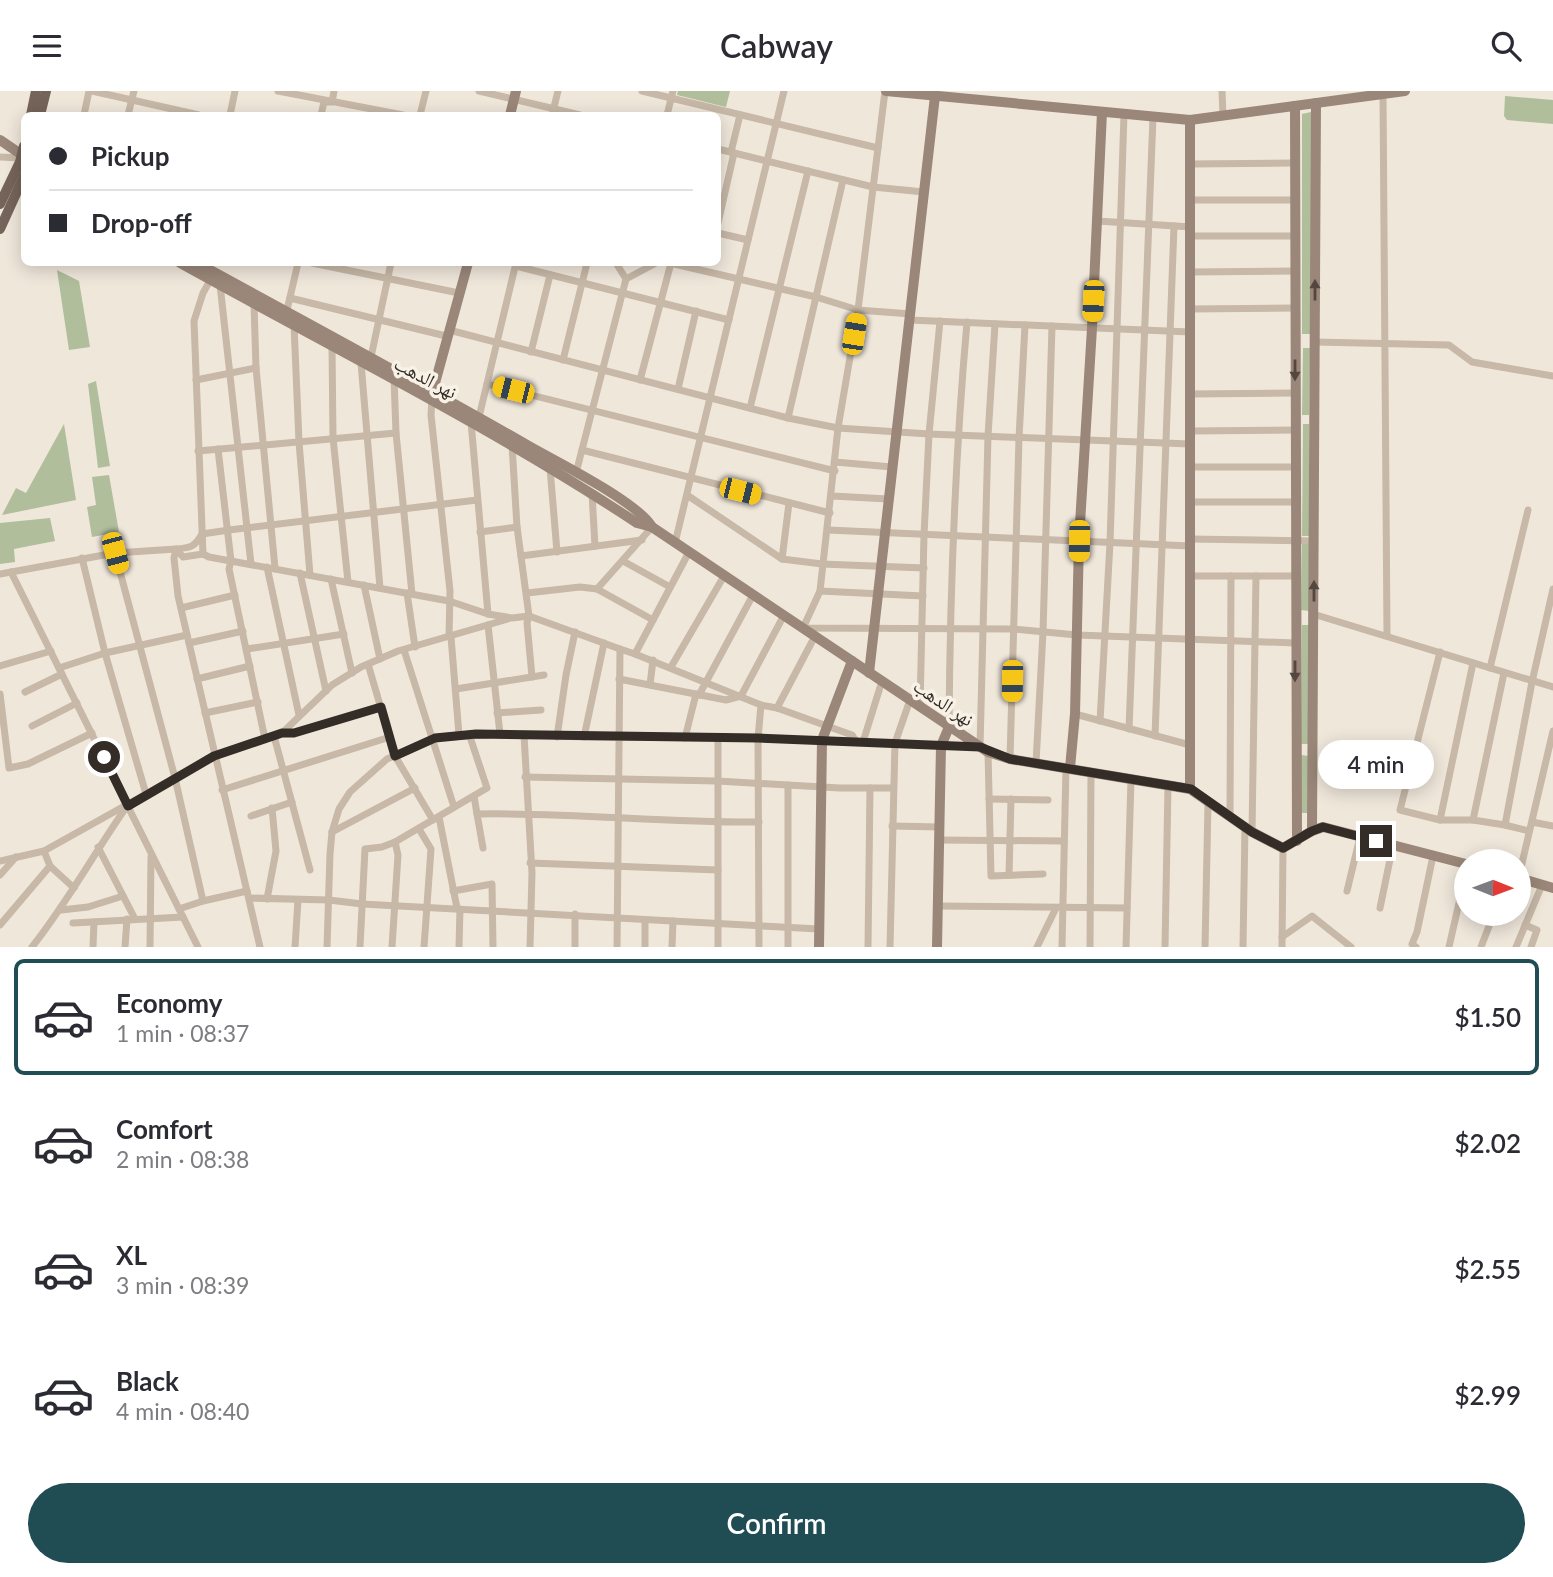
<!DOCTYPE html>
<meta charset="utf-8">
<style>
body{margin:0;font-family:Lato,"Noto Naskh Arabic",sans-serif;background:#f7f7f7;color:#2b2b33;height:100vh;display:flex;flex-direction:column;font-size:26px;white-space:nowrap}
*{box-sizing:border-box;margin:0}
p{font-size:23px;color:#7c7c81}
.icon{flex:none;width:38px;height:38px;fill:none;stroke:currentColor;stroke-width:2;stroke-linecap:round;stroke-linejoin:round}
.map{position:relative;height:856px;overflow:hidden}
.details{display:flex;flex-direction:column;background:#fff;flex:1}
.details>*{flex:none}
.guide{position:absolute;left:21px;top:21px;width:700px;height:154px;border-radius:10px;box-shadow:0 4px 18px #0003;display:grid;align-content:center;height:154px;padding:0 28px;background:#fff}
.needle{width:46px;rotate:91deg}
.tools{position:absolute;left:1454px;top:758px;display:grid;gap:14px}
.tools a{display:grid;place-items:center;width:77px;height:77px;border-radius:50%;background:#fff;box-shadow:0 4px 18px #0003;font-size:35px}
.end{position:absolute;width:32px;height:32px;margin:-16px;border:9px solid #342c27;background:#fff;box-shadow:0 0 0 4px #fff}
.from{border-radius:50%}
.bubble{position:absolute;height:49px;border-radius:24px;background:#fff;box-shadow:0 4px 18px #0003;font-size:23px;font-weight:600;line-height:49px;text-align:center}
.car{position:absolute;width:21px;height:42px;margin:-21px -10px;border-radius:9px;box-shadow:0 0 5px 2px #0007;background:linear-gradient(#f5c518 24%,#345 0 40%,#f5c518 0 76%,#345 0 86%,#f5c518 0)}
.guide b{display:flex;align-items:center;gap:24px;height:66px;font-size:26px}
.guide b+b{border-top:2px solid #e1e1e2}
.guide i{width:18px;height:18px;background:#2b2b33}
ul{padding:12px 0 0;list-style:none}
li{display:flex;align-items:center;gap:21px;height:116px;margin:0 14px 10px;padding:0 14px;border:4px solid transparent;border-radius:10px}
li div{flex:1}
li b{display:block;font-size:26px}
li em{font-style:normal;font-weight:600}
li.on{border-color:#204c53}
li>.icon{width:63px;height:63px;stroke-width:1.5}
.action{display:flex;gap:14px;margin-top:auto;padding:14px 28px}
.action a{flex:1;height:80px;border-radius:42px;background:#204c53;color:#fff;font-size:28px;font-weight:600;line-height:80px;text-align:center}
header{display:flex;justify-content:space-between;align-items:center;height:91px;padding:0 28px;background:#fff;font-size:32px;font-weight:600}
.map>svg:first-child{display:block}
.green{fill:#b0be9c}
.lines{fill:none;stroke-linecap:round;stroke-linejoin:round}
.street{stroke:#c7b8a7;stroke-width:7}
.secondary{stroke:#9a8779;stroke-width:10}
.primary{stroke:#756459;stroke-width:10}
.oneway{fill:#534740}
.route{stroke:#342c27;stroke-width:9}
.labels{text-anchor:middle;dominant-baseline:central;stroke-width:7;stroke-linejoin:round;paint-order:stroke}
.street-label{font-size:19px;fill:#342c27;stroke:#f8f1e6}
</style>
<header><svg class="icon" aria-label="menu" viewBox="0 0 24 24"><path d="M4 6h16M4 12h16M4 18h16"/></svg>Cabway<svg class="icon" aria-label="search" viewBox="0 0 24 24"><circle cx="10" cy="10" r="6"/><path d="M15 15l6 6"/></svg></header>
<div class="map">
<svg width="1553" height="856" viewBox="0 0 1553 856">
<rect width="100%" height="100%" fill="#f0e7db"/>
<!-- green -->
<g class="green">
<polygon points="678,0 730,0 726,16 677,4"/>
<polygon points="1505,5 1553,9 1553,33 1507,29 1504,25"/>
<polygon points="1311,21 1311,243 1302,243 1302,23"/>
<polygon points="57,179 79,190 90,256 69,259"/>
<polygon points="1303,257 1310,257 1309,324 1302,324"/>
<polygon points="96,290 110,375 98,377 88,293"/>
<polygon points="64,333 76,409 2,424 16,397 26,402"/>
<polygon points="1303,333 1309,333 1309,445 1302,445"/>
<polygon points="109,384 119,441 92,446 87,416 96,414 92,386"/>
<polygon points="50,427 55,450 14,458 15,471 0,473 0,432"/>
<polygon points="1302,453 1310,453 1309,520 1301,519"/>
<polygon points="1302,534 1309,534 1308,653 1301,653"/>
<polygon points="1301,664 1309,665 1308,722 1301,722"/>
</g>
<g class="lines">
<!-- street -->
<g class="street">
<polyline points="92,0 199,24"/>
<polyline points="278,0 403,24"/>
<polyline points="479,0 580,24"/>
<polyline points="642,0 878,57"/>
<polyline points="885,0 858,219 838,337 820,500 803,537 1013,538 1077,544 1295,552"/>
<polyline points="1222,0 1223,25"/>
<polyline points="1383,3 1387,543"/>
<polyline points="84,24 89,0"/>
<polyline points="128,24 134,0"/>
<polyline points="230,24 235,0"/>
<polyline points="321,24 324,11 332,11 334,0"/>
<polyline points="420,24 426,0"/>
<polyline points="552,24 558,0"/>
<polyline points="667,24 673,0"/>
<polyline points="718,58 873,96 924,101"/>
<polyline points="731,61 740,24"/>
<polyline points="0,66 21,67"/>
<polyline points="1190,73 1295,72"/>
<polyline points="1191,109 1295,109"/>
<polyline points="1097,130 1191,136"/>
<polyline points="718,132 734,62"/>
<polyline points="718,142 748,149"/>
<polyline points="1190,145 1295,145"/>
<polyline points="312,172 459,202"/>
<polyline points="670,172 816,206 858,219 911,223"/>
<polyline points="516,175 729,229"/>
<polyline points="1191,181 1295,180"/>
<polyline points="626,188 656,172"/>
<polyline points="220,194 251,473"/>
<polyline points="290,207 446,245"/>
<polyline points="254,213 256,277 275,477"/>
<polyline points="1191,218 1295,217"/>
<polyline points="287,219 298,172"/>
<polyline points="910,229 1190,241"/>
<polyline points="294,234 299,351 310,484"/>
<polyline points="449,239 788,327 838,337 929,343 1190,353"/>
<polyline points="1315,251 1449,254 1472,271 1553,285"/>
<polyline points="332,254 333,347 348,491"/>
<polyline points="531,261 550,184"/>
<polyline points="371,266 391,172"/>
<polyline points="563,269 587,172"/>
<polyline points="361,272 380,497"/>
<polyline points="394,287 396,342 412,503"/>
<polyline points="196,289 256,277"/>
<polyline points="640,289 671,172"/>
<polyline points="487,293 835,380"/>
<polyline points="678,298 696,220"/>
<polyline points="1191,303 1296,302"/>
<polyline points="432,307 431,324 450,500 449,546"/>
<polyline points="750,317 808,80"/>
<polyline points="479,326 516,172"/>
<polyline points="788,327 843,89"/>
<polyline points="471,331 488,523"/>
<polyline points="1190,340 1296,339"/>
<polyline points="512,354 517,436 529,525 527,532 532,586"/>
<polyline points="218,358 231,470 229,478 265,648"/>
<polyline points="582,359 830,422"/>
<polyline points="198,360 396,342"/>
<polyline points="835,371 892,376"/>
<polyline points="1190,376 1296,376"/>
<polyline points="550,377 557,461"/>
<polyline points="576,382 626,188 616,172"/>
<polyline points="592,403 595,455"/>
<polyline points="687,404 782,468 822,473 924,477"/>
<polyline points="832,405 888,408"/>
<polyline points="1191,411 1296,411"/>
<polyline points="828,439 1190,455"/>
<polyline points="480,441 517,436"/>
<polyline points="1190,448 1314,450"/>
<polyline points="675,452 784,0"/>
<polyline points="115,462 175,687 203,810 247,800"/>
<polyline points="203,463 194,230 203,202 211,188"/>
<polyline points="521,465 642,449"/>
<polyline points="82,467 105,562 146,703"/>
<polyline points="782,468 789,412"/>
<polyline points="623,470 670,496"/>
<polyline points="267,476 299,624"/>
<polyline points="11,481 198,856"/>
<polyline points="300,482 326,600"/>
<polyline points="0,483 115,462 176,458 183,466 203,463 209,466 449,510 488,523 512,527 529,525 620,558"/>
<polyline points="1190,485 1296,485"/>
<polyline points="331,488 352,582"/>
<polyline points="364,494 380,568"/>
<polyline points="597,498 653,529"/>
<polyline points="820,500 923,505"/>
<polyline points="407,502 415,556"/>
<polyline points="527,502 580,496 597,498 652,436"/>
<polyline points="181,517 235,504"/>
<polyline points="1313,523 1553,596"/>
<polyline points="488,534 500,643"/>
<polyline points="451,546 459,644"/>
<polyline points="189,552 243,540"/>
<polyline points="247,558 344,543"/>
<polyline points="404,559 454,716"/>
<polyline points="1440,561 1400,719 1440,729 1473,729 1505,734 1529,740"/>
<polyline points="635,563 761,614 777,617 852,644 856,650"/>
<polyline points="368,573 395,665 433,729"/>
<polyline points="0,575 51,560"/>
<polyline points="671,576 724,485"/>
<polyline points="59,577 105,562 187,544"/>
<polyline points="1490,577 1528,419"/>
<polyline points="197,588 250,575"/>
<polyline points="619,588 726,609 741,605 784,524"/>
<polyline points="650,594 653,569"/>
<polyline points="456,598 544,584"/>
<polyline points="25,601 62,583"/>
<polyline points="0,603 9,677 28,673 92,642"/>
<polyline points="699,604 753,504"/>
<polyline points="920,616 924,444 929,343 940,230"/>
<polyline points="777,617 815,545"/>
<polyline points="205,622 258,611"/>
<polyline points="497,622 541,619"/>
<polyline points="1075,623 1190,654"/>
<polyline points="1100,630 1110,452 1124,23"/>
<polyline points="32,635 77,612"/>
<path d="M 949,636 C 950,501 955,366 967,231"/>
<polyline points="1129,638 1153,26"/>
<polyline points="282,642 294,642 381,616"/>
<polyline points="524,644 532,782 530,856"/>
<polyline points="274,645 310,779"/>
<polyline points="1155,645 1174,135"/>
<polyline points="557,646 566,584 575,541"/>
<polyline points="584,646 604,552"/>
<polyline points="685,647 696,603"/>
<polyline points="718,647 718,856"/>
<polyline points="863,651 882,590"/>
<polyline points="988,661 991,785 1043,783"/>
<polyline points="1010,668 1019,347 1025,234"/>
<polyline points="1036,672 1043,541 1052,235"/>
<polyline points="525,686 717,690 840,697 893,697"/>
<polyline points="222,699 390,646"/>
<path d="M 474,705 L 477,723 C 571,721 665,732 759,731"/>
<polyline points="989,708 1048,709"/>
<polyline points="477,723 483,757"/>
<polyline points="251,725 292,711"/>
<polyline points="439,726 457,817"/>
<polyline points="1230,726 1231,485"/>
<polyline points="1440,729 1473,572"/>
<polyline points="1473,729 1504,582"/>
<polyline points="1532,731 1553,735"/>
<polyline points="1505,734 1532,591 1553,498"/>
<polyline points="892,735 939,736"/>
<polyline points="419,738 431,758 424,856"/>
<polyline points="332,741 415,697"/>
<polyline points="1252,741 1256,485"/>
<polyline points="939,749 1064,750"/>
<polyline points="98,756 135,828"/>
<polyline points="44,760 50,775 74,797"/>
<polyline points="0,770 44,760 214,665 282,642 332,594 361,576 398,560 508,528"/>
<polyline points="530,772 718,779"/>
<polyline points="0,784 16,766"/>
<polyline points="1009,784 1011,708"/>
<polyline points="1519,785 1553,640"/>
<polyline points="453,800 492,793 493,856"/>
<polyline points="1347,800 1360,746"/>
<polyline points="249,807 329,809 362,813 819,838"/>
<polyline points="267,808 276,760 272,717"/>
<polyline points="938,815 1127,817"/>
<polyline points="1380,817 1393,754"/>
<polyline points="179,818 203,810"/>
<polyline points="61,819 88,816 123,805"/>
<polyline points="575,823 575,856"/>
<polyline points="73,832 183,826"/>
<polyline points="0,834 50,775"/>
<polyline points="1525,834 1537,839 1531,856"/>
<polyline points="1282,846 1312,825 1351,856"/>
<path d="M 32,856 C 67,812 93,764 125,718"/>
<polyline points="93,856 94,831"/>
<polyline points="125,856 127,828"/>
<polyline points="150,856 151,766"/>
<path d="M 260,856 L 178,505 L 174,467 L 176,458 C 190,457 195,456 202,443 L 229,439 L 477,409"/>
<polyline points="295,856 298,809"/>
<polyline points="327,856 330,763 332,741 339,718 350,701 387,668 435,647 500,643 584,646 758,647 980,656 988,345 995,233"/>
<polyline points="360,856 365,758 382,756 395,751 487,697 469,643"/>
<polyline points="392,856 398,764 395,751"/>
<polyline points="459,856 460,818"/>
<polyline points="617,856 620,558 635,563 689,461"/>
<polyline points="645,856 645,829"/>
<polyline points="672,856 673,830"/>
<polyline points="759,856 758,647 761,614"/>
<polyline points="788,856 788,694"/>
<polyline points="868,856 870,697"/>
<polyline points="890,856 895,652 910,609"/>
<polyline points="1037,856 1056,817"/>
<polyline points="1062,856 1066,676"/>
<polyline points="1090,856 1091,681"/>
<polyline points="1126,856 1131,688"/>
<polyline points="1165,856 1168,695"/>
<polyline points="1205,856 1208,712"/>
<polyline points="1243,856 1245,736"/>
<polyline points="1282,856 1283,757"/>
<polyline points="1416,856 1412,853 1417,841 1433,765"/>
<polyline points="1449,856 1466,781"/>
<polyline points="1481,856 1494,822"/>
<polyline points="1516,856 1542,794"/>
</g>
<!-- secondary -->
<g class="secondary">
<polyline points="886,0 1190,29 1405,0"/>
<polyline points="1295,15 1297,750"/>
<polyline points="510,24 516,0"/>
<polyline points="0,49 22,64"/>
<path d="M 180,172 C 333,257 490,335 637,432 L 652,436 L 988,661 L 1010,668 L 1190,698 L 1252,741 L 1283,757 L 1312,740 L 1323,736 L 1466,773"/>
<path d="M 197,172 C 308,232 419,292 529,355 C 557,371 638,411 652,436"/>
<polyline points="432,303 468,172"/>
<polyline points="869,582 935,5"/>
<polyline points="1070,677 1075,623 1079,449 1092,237 1102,21"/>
<polyline points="1190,698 1190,29"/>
<polyline points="1312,740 1316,12"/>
<polyline points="1519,787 1553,797"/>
<polyline points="819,856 822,649 852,570"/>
<polyline points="937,856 941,655 949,636"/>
</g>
<!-- primary -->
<g class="primary">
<polyline points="31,24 36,0"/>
<polyline points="40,24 46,0"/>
<polyline points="0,113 20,71 24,55"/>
<polyline points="0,138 24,85"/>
</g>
</g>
<!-- one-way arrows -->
<defs><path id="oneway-solid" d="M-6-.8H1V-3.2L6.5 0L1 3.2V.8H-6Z" transform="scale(1.75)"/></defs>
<g class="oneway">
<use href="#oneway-solid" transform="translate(1315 199) rotate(-90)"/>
<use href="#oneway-solid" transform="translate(1295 279) rotate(90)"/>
<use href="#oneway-solid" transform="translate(1314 500) rotate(-90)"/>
<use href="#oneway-solid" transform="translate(1295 580) rotate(90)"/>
</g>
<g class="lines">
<!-- route -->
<polyline class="route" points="104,666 128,715 214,665 282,642 294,642 381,616 395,665 435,647 476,643 758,647 980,656 1010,668 1191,698 1252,741 1283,757 1312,740 1323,736 1376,750"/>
</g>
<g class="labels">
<!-- street labels -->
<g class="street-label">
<text transform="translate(426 286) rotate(28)">نهر الدهب</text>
<text transform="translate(944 611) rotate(34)">نهر الدهب</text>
</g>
</g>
</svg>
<div class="tools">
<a><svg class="needle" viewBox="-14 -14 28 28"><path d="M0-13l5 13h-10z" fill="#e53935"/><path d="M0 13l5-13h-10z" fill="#7c7c81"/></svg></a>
</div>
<i class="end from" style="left:104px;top:666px"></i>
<i class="end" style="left:1376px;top:750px"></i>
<div class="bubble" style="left:1318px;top:649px;width:116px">4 min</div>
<i class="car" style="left:1093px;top:210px;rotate:183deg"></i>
<i class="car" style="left:854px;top:243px;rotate:9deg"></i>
<i class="car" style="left:513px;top:299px;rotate:284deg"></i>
<i class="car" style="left:740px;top:400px;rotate:104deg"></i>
<i class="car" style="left:1079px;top:450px;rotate:181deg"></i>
<i class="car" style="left:115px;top:462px;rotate:165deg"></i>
<i class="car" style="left:1012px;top:590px;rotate:181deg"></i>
<div class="guide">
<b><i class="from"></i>Pickup</b>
<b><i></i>Drop-off</b>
</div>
</div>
<section class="details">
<ul>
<li class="on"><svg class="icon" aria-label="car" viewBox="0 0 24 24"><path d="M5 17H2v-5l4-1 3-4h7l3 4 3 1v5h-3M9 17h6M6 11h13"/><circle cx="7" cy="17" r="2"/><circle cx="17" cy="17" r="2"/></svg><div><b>Economy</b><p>1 min · 08:37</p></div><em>$1.50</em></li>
<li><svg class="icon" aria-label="car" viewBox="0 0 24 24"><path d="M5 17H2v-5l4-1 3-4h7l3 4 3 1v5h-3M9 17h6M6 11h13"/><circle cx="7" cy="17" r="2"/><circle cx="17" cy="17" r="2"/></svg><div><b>Comfort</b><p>2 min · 08:38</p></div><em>$2.02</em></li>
<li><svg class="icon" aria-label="car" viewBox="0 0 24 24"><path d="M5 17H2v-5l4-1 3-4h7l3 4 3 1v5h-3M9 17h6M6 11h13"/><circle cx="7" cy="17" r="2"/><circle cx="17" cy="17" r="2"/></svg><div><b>XL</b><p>3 min · 08:39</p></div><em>$2.55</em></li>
<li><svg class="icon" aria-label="car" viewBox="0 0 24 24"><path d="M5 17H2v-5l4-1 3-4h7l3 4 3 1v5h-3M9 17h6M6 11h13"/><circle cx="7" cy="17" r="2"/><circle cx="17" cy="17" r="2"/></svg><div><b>Black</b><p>4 min · 08:40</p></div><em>$2.99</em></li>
</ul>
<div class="action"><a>Confirm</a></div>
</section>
